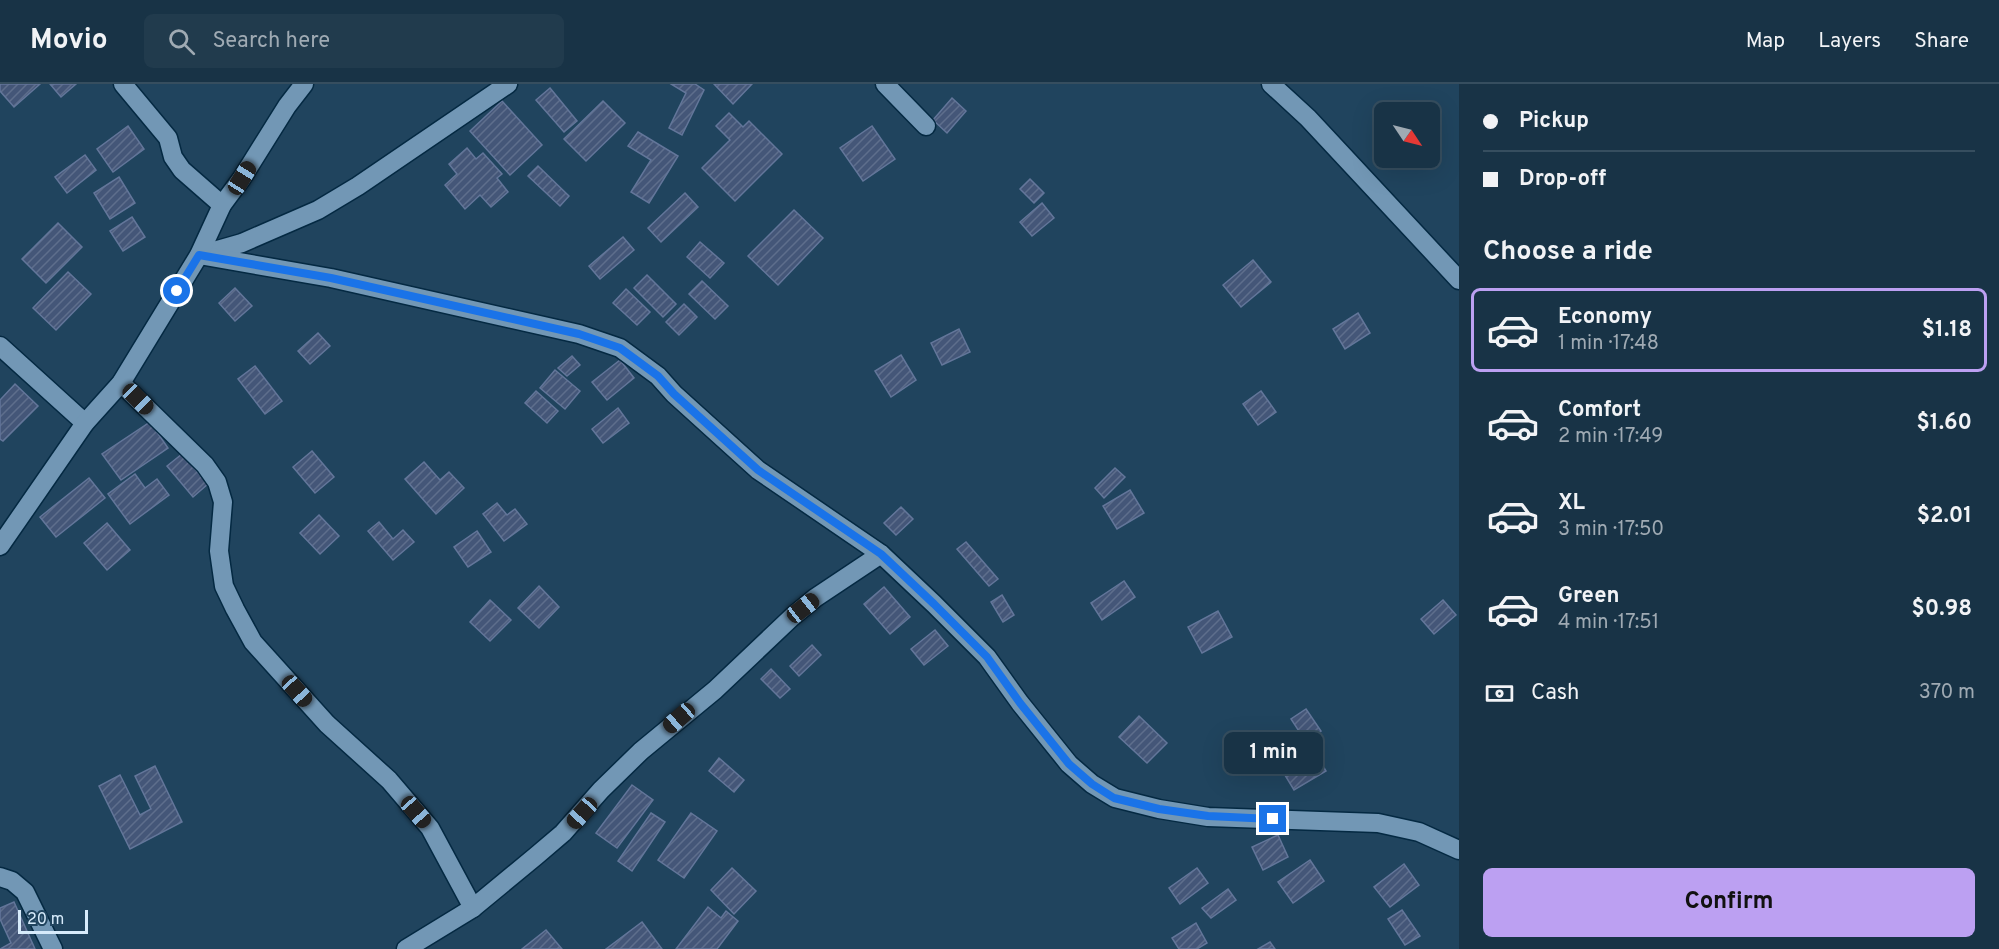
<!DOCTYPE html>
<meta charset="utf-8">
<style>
body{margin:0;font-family:Overpass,sans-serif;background:#213b4d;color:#f1f3f6;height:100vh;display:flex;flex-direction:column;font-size:22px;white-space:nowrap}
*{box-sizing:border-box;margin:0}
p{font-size:20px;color:#9faab3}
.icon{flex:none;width:33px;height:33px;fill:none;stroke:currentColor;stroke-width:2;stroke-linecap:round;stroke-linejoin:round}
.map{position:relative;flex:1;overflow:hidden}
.details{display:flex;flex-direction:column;background:#183346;width:540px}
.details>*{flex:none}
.banner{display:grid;align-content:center;height:132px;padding:0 24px;background:#183346}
.needle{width:39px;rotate:125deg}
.buttons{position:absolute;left:1374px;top:18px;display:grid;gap:12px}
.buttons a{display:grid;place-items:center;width:66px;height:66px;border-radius:9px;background:#183346;box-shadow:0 6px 24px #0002,0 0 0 2px #364e5f;font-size:30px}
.scale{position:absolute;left:18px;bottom:15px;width:70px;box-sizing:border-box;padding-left:6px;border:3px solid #d7ebfb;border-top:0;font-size:16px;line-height:21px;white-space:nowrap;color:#d7ebfb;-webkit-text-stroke:4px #20445e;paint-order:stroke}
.end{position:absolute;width:27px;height:27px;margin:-14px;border:8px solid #1a73e8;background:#fff;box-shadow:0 0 0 3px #fff}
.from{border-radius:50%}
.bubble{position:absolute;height:42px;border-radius:9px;background:#183346;box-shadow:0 6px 24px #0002,0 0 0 2px #364e5f;font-size:20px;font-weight:700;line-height:42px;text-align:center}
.car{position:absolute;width:18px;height:36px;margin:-18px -9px;border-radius:8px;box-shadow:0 0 4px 2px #0007;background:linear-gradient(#222 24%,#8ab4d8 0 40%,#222 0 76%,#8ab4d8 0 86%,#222 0)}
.banner b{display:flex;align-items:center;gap:21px;height:57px;font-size:22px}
.banner b+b{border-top:2px solid #364e5f}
.banner i{width:15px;height:15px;background:#f1f3f6}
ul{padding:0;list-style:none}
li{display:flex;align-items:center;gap:18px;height:84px;margin:0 12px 9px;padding:0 12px;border:3px solid transparent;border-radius:9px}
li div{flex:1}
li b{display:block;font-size:22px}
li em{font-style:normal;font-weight:700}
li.current{border-color:#bca0f2}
li>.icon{width:54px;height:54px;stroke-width:1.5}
h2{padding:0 24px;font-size:27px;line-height:72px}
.pay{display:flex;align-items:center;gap:15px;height:66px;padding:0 24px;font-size:22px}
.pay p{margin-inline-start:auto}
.primary-button{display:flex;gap:12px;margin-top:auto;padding:12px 24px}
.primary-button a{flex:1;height:69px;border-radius:9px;background:#bca0f2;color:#111;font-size:24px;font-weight:700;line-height:69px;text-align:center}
header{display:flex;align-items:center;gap:36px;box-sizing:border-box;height:84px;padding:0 30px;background:#183346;border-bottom:2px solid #364e5f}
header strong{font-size:28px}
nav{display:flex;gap:33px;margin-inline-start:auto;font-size:21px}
.search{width:420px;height:54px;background:#213b4d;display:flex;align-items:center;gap:15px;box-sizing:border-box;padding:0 21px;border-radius:9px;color:#9faab3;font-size:22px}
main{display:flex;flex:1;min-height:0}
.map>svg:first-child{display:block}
.building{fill:url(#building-hatch);stroke:#63769a;stroke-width:1.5}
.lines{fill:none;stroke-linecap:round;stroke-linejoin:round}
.minor-casing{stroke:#042942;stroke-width:21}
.minor{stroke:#7297b5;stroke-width:18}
.route{stroke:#1a73e8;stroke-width:8}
</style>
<header>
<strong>Movio</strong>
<div class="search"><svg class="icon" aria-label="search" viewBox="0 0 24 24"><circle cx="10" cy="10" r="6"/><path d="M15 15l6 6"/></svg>Search here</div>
<nav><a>Map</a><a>Layers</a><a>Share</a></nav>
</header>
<main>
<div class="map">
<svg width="1459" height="865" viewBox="0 0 1459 865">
<defs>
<pattern id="building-hatch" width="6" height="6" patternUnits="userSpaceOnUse" patternTransform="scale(1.5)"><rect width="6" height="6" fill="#445678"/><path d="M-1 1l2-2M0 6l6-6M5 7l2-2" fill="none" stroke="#5e6e8c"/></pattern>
</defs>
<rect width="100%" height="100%" fill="#20445e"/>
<!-- building -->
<g class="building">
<polygon points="0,0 40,0 14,23 0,7"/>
<polygon points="50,0 76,0 61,13"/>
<polygon points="671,0 695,0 704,6 682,51 669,44 686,9"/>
<polygon points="714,0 752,0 733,20"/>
<polygon points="550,4 577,37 564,48 536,16"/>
<polygon points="952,14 966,27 947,49 933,36"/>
<polygon points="502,17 542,61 510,91 470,47"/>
<polygon points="603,17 625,39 586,77 564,55"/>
<polygon points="729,29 743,43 749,37 782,70 735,117 702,84 730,56 716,42"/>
<polygon points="128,42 144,65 113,88 97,65"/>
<polygon points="872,42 895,75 863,97 840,64"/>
<polygon points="638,48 678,72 649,119 631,108 651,76 628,62"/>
<polygon points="467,64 476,75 483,69 502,90 497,94 508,108 491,123 480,111 465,125 445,101 457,90 449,80"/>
<polygon points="85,71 96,86 67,109 55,93"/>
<polygon points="538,82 569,112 560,122 528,92"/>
<polygon points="119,93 135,119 110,135 94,109"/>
<polygon points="1030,95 1044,109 1034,119 1020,105"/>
<polygon points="685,109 698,123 661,158 648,144"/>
<polygon points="1042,119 1054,134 1032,152 1020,138"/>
<polygon points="794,126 823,154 778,201 748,172"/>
<polygon points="132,133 145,153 123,167 110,147"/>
<polygon points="58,139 82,163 46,199 22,175"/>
<polygon points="623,153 634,166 600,195 589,182"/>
<polygon points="700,158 724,179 710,194 687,173"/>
<polygon points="1253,176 1271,198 1241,223 1223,201"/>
<polygon points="68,188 91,210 56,246 33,224"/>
<polygon points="647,191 676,220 663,233 634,204"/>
<polygon points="702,197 728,222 715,235 689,210"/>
<polygon points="235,204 252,222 235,237 219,219"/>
<polygon points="626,205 650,228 637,241 613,219"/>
<polygon points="684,220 697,233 679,251 666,238"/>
<polygon points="1358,229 1370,249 1345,265 1333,245"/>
<polygon points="959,245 970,268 942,281 931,259"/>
<polygon points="318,249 330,262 310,280 298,267"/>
<polygon points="901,271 916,296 891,313 875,287"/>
<polygon points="572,272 580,281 567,292 558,284"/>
<polygon points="620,276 634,294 607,316 592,298"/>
<polygon points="255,282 282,317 265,330 238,295"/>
<polygon points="555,286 580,307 565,325 540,304"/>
<polygon points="15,300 38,322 3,357 0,355 0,316"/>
<polygon points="536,307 558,327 547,339 525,319"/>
<polygon points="1261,307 1276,328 1258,341 1243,320"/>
<polygon points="618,324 629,339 603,359 592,345"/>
<polygon points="150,338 168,364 121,396 102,370"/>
<polygon points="312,367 334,393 315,409 293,383"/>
<polygon points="182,370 208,400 193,413 167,382"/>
<polygon points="424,378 440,396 449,388 464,404 436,430 405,395"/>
<polygon points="1115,384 1125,393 1104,414 1095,404"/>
<polygon points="135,390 145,404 157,395 169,411 130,440 108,410"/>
<polygon points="89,394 105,414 56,453 40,433"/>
<polygon points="1130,406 1144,429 1117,445 1103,422"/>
<polygon points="497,419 507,431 515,425 527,440 504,457 483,430"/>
<polygon points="901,423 913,435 896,451 884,439"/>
<polygon points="319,431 339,452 320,470 300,449"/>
<polygon points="379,438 393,455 403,446 414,458 393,476 368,447"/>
<polygon points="107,439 130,466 107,486 84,459"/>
<polygon points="477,447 491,468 468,483 454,463"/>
<polygon points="966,458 998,495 989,502 957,465"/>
<polygon points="1124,497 1135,513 1102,536 1091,519"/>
<polygon points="539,502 559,523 539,544 518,524"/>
<polygon points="884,503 910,533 890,550 864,520"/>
<polygon points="1002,511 1014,531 1003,538 991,518"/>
<polygon points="490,516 511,536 490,557 470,538"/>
<polygon points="1443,516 1456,531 1434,550 1421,535"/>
<polygon points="1218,527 1232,553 1202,569 1188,543"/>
<polygon points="935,546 948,562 924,581 911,565"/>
<polygon points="812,561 821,571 799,592 790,582"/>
<polygon points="771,585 790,605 780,614 761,595"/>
<polygon points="1306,625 1321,647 1306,658 1291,635"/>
<polygon points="1139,632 1167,659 1147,679 1119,653"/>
<polygon points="1272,650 1285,671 1271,680 1258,659"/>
<polygon points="1312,664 1326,687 1294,706 1280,683"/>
<polygon points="719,674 744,696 734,708 709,687"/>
<polygon points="155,682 182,738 130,765 99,702 120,691 140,731 151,725 135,692"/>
<polygon points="632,701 653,716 617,764 596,749"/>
<polygon points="651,729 665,738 632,787 618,777"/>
<polygon points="691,729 717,747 684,794 658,776"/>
<polygon points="1278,751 1288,773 1263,786 1252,763"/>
<polygon points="1310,776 1324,797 1293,819 1278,798"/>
<polygon points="1404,780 1419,801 1390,823 1374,803"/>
<polygon points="732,784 756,807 734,830 711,806"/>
<polygon points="1197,784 1208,799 1180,820 1169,804"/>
<polygon points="1228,805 1236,816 1211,834 1202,824"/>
<polygon points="14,818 35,865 0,865 11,859 0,835 0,824"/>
<polygon points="708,823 721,834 726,827 738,837 717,865 676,865"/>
<polygon points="1402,826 1420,852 1405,861 1388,835"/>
<polygon points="642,838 662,865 606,865"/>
<polygon points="1196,839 1207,859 1197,865 1179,865 1172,854"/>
<polygon points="546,846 562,865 522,865"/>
<polygon points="1270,858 1275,865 1258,865"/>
</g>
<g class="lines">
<defs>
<g id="minor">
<polyline points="123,0 168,54 173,73 182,86 222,121"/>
<polyline points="885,0 926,42"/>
<polyline points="1271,0 1308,34 1459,196"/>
<polyline points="207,169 242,159 318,126 358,102 508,0"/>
<polyline points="199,171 331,194 579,250 620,264 658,292 674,310 758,386 881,470 934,520 987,573 1020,619 1069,680 1092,700 1115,714 1159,725 1208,733 1378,739 1419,748 1459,766"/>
<polyline points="0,262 85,339"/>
<polyline points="121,299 205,381 217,398 223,418 219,467 224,502 235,525 253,558 327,640 389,696 430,744 473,824"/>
<polyline points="0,462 85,339 121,299 199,171 222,121 242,94 287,22 304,0"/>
<polyline points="0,793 12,797 25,808 53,865"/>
<polyline points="406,865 473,824 536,772 563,749 601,706 641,667 715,606 792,533 815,514 881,470"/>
</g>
</defs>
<!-- minor casing -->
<use href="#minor" class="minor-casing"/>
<!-- minor -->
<use href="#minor" class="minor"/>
</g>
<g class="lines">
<!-- route -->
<polyline class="route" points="177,207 199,171 331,194 579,250 620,264 658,292 674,310 758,386 881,470 934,520 987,573 1020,619 1069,680 1092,700 1114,714 1159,725 1208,732 1273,735"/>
</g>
</svg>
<div class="buttons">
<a><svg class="needle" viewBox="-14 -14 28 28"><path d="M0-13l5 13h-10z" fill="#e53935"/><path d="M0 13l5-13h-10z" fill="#9faab3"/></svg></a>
</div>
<div class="scale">20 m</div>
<i class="end from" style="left:177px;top:207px"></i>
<i class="end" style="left:1273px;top:735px"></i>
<div class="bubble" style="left:1224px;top:648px;width:99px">1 min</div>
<i class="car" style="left:242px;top:94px;rotate:32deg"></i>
<i class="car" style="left:138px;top:315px;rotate:135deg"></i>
<i class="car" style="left:803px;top:524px;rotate:52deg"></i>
<i class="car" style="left:297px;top:607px;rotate:138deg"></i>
<i class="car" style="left:679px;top:634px;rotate:229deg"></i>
<i class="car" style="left:416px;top:728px;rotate:139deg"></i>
<i class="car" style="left:582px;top:729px;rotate:222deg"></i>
</div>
<section class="details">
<div class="banner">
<b><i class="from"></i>Pickup</b>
<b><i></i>Drop-off</b>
</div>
<h2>Choose a ride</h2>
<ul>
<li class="current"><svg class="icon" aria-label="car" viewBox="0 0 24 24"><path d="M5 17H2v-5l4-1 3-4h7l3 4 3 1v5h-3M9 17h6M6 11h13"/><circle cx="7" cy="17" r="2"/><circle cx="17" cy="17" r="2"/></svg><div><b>Economy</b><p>1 min · 17:48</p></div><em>$1.18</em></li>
<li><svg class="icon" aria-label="car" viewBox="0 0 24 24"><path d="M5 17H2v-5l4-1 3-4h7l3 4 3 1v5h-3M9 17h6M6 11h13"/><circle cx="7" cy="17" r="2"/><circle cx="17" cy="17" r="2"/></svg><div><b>Comfort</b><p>2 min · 17:49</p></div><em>$1.60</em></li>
<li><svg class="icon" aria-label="car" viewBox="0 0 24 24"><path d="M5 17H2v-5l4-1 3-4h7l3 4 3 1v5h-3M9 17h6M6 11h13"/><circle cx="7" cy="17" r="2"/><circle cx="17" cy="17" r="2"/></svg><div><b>XL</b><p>3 min · 17:50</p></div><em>$2.01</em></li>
<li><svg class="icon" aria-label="car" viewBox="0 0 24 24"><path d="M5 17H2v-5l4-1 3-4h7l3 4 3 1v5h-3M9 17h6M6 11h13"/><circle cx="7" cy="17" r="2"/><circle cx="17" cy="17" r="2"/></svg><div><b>Green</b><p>4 min · 17:51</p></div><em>$0.98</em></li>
</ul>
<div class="pay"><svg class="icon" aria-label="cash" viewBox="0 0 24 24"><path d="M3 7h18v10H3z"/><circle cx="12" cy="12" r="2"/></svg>Cash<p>370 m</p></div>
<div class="primary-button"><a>Confirm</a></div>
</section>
</main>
